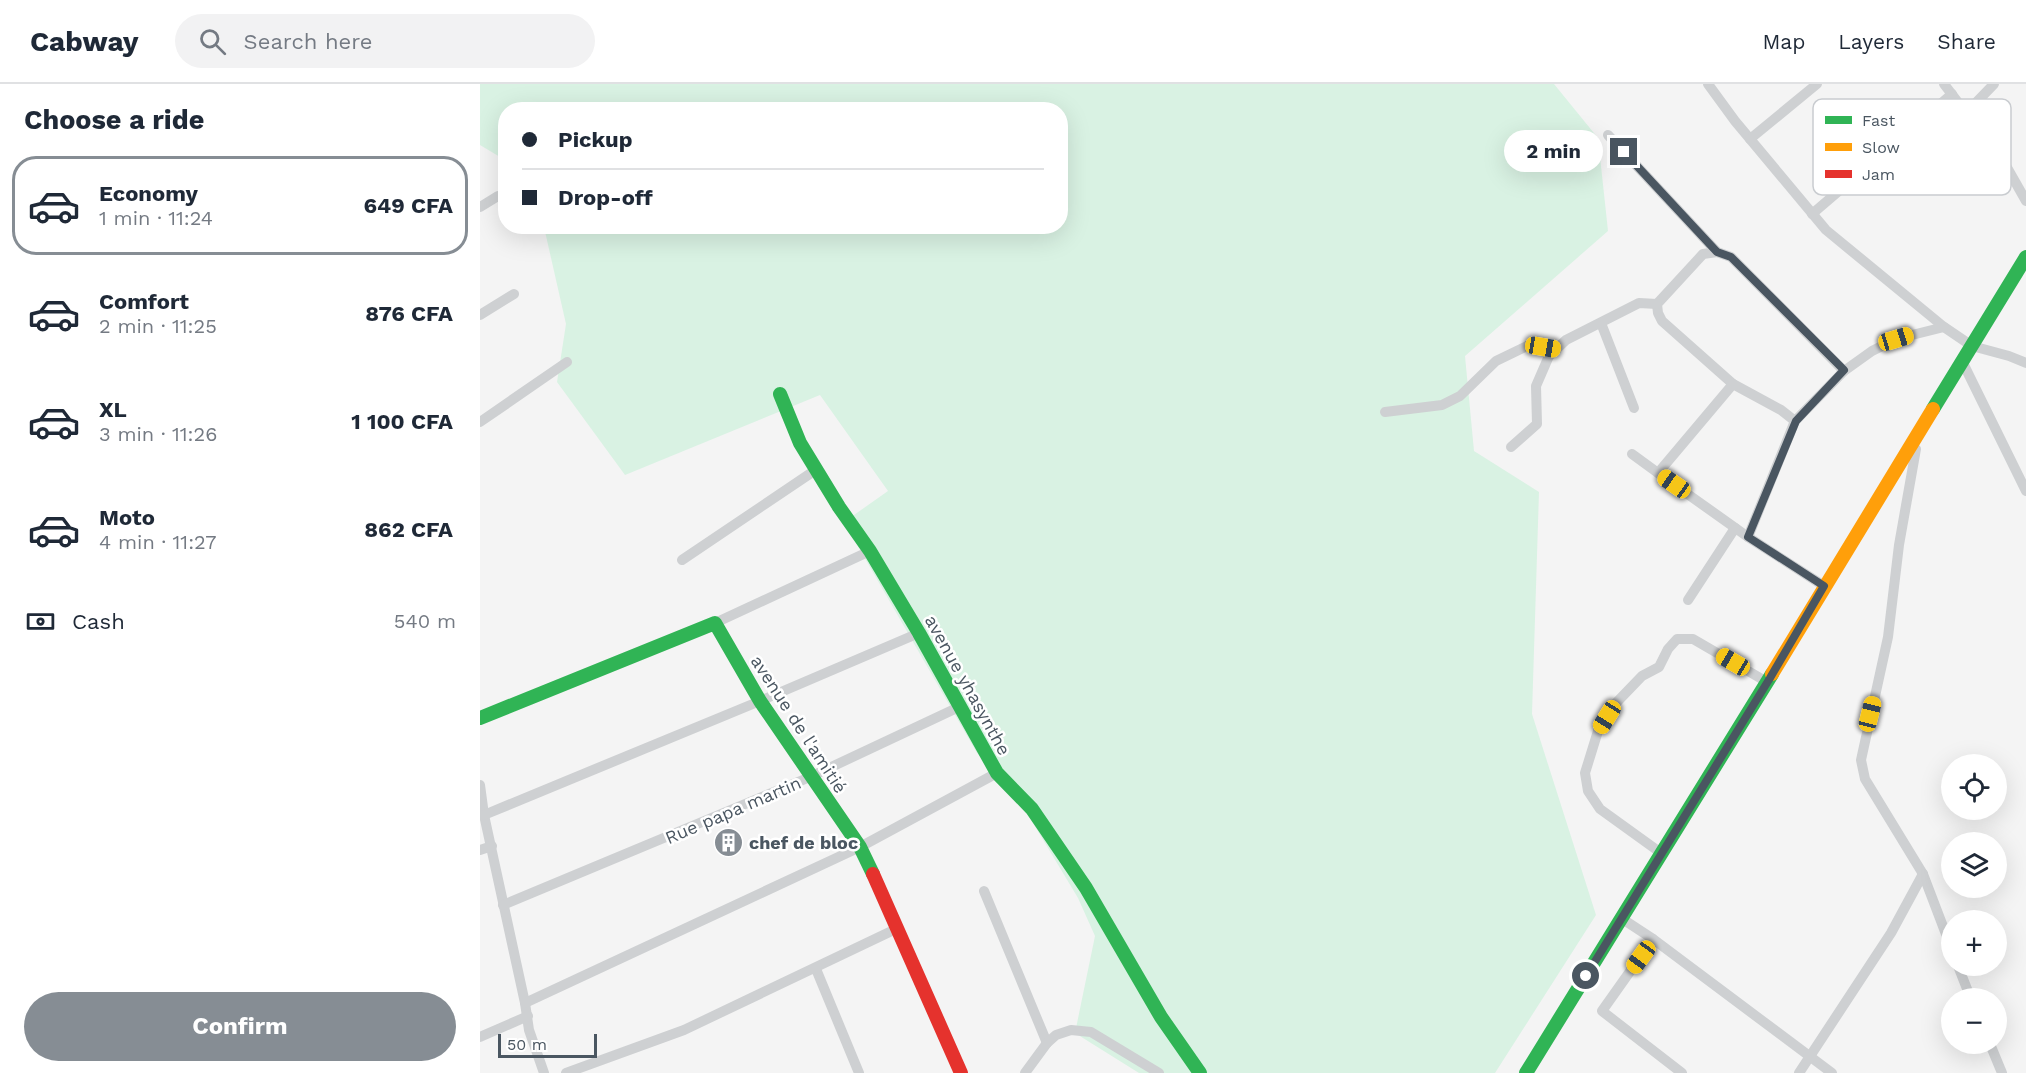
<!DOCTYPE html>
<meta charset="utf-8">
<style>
body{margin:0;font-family:"Work Sans",sans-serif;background:#f2f2f3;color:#1f2937;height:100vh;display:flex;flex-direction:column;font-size:22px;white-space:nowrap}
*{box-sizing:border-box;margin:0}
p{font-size:20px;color:#747a83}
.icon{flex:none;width:33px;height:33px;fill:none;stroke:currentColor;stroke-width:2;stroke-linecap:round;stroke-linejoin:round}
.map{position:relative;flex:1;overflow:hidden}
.drawer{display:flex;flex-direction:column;background:#fff;width:480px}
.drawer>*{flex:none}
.banner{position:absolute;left:18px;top:18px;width:570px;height:132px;border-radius:24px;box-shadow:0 6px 24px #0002;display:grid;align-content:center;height:132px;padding:0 24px;background:#fff}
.controls{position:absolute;left:1461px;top:670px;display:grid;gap:12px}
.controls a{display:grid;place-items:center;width:66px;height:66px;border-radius:50%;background:#fff;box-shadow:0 6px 24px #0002;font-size:30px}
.scale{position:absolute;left:18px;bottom:15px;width:99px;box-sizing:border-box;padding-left:6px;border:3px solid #4a5661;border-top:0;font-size:16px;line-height:21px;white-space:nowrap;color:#4a5661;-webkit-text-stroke:4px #fff;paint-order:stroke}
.end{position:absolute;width:27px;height:27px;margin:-14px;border:8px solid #4a5661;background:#fff;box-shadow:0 0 0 3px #fff}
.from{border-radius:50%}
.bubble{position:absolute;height:42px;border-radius:21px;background:#fff;box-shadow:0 6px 24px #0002;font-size:20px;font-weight:700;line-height:42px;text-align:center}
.car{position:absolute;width:18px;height:36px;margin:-18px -9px;border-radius:8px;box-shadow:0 0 4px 2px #0007;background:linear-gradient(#f5c518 24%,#345 0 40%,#f5c518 0 76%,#345 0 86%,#f5c518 0)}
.banner b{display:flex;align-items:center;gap:21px;height:57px;font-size:22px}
.banner b+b{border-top:2px solid #e0e1e3}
.banner i{width:15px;height:15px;background:#1f2937}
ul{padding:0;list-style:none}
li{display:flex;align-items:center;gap:18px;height:99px;margin:0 12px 9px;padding:0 12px;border:3px solid transparent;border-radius:24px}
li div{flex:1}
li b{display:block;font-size:22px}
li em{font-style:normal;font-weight:700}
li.on{border-color:#868d94}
li>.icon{width:54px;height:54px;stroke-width:1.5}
h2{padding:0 24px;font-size:27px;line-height:72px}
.pay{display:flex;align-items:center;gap:15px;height:66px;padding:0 24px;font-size:22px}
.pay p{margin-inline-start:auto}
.cta{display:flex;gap:12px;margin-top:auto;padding:12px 24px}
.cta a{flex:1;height:69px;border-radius:36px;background:#868d94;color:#fff;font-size:24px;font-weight:700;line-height:69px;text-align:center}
header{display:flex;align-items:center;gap:36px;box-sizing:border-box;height:84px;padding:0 30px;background:#fff;border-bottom:2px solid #e0e1e3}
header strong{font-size:28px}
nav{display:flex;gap:33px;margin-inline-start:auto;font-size:21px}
.search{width:420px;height:54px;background:#f2f2f3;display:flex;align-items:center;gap:15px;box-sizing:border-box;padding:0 21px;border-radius:33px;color:#747a83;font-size:22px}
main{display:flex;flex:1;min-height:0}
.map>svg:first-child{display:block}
.green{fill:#d9f2e3}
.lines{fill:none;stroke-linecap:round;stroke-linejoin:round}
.street{stroke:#ced0d2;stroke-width:10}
.fast{stroke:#30b455;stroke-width:14}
.slow{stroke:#ff9f0a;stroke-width:14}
.jam{stroke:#e5322d;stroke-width:14}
.route{stroke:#4a5661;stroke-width:8}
.labels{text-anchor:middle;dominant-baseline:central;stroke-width:5;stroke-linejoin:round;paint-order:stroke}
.street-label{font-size:18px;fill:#4a5661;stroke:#fff}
.poi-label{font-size:18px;font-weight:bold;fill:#4a5661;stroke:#fff;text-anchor:start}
.key{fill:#fff;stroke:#c9ccd0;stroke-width:1.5}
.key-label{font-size:16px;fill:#4a5661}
</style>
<header>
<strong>Cabway</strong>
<div class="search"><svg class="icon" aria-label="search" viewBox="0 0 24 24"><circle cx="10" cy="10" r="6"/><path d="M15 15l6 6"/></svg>Search here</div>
<nav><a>Map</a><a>Layers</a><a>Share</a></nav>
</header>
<main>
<section class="drawer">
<h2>Choose a ride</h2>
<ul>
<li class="on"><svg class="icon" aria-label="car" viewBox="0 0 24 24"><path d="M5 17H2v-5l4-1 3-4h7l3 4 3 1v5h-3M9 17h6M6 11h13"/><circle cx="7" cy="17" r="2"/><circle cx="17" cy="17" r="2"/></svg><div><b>Economy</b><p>1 min · 11:24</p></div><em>649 CFA</em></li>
<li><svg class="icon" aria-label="car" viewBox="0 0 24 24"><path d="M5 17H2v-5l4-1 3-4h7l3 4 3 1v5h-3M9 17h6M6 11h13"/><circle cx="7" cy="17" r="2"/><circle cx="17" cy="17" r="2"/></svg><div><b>Comfort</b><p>2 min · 11:25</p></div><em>876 CFA</em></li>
<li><svg class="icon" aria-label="car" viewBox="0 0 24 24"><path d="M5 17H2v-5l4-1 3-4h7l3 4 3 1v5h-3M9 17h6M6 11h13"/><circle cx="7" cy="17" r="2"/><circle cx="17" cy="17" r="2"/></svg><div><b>XL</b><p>3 min · 11:26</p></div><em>1 100 CFA</em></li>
<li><svg class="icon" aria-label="car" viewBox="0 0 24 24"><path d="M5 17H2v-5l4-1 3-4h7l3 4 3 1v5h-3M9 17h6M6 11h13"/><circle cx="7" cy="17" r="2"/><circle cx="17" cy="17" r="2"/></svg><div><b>Moto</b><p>4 min · 11:27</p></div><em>862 CFA</em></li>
</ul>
<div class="pay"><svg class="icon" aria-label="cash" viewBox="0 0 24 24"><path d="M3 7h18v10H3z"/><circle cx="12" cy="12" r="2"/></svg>Cash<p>540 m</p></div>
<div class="cta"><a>Confirm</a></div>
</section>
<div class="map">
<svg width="1546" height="989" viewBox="0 0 1546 989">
<rect width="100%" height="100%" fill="#f4f4f4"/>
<!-- green -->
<polygon class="green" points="0,0 1074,0 1118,54 1128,147 985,272 994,367 1059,408 1052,630 1116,831 1015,989 659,989 595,949 615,852 598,814 529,699 497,669 364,438 408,407 340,311 145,391 77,298 86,240 64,143 580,142 580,26 26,26 25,76 0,61"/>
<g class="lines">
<!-- street -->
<g class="street">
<polyline points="1228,0 1255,37 1346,146 1464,243 1492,262 1529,272 1546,279"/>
<polyline points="1464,0 1525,80 1546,117"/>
<polyline points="1487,28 1514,0"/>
<polyline points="1128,51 1237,168"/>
<polyline points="1270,55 1337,0"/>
<polyline points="0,123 18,112"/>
<polyline points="1332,130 1472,10"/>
<polyline points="0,231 34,210"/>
<polyline points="1121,239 1154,324"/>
<polyline points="1483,279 1546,407"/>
<polyline points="1253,300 1182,237 1178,229 1177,220 1223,170 1237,168 1251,173 1364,287"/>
<polyline points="905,328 962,321 980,312 1016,277 1049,261 1076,266"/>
<polyline points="0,338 87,278"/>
<polyline points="1031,363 1057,340 1056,302 1069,272 1086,256 1159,219 1177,220"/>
<polyline points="1436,365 1419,461 1408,553 1381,676 1385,695 1443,790 1472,866"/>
<polyline points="1152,370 1178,389 1253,300 1301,326 1315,337"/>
<polyline points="1178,389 1268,453 1344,502"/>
<polyline points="1268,453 1315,337 1364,287 1392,267 1416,255 1464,243"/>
<polyline points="202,476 337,385"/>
<polyline points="1208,516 1255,444"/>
<polyline points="235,539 390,467"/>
<polyline points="0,701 4,731 45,919 49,946 64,989"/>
<polyline points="4,731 280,617 439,549"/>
<polyline points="0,766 12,762"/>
<polyline points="1181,769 1120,725 1108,707 1105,689 1118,647 1136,619 1162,592 1179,583 1188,565 1197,555 1213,555 1287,598"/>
<polyline points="504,807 567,959"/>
<polyline points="23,821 330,693 479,623"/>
<polyline points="1141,834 1173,855 1352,989"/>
<polyline points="1173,855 1122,927 1202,989"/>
<polyline points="1478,882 1491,915"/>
<polyline points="336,885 379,989"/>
<polyline points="45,919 380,763 517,689"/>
<polyline points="0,953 48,932"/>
<polyline points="1510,960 1522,989"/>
<polyline points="86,989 204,946 418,844"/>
<polyline points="545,989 567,959 576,951 591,946 611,948 679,989"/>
<polyline points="1319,989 1411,849 1443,790"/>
</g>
<!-- fast -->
<g class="fast">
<polyline points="300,310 320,359 359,423 390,467 439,549 517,689 552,725 606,804 681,933 720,989"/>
<polyline points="1453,325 1546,173"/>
<polyline points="0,634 235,539 280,617 380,763 393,790"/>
<polyline points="1046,989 1292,590"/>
</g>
<!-- slow -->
<polyline class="slow" points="1292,590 1453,325"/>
<!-- jam -->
<polyline class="jam" points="393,790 481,989"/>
</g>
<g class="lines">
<!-- route -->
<polyline class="route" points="1106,892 1290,594 1344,502 1268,453 1316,337 1364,286 1251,173 1237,168 1144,68"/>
</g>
<!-- icons -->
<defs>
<symbol id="building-disc" viewBox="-11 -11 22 22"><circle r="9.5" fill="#868d94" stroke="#fff"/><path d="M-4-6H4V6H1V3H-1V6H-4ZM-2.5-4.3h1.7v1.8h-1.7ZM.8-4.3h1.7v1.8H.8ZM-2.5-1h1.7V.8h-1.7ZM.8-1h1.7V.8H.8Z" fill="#fff"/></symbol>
</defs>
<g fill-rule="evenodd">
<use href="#building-disc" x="232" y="742" width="33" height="33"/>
</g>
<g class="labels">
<!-- street labels -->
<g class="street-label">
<text transform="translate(488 601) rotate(61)">avenue yhasynthe</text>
<text transform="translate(319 640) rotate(57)">avenue de l'amitié</text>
<text transform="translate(253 726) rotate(-23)">Rue papa martin</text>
</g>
<!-- poi labels -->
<g class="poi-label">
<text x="269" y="758">chef de bloc</text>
</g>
</g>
<!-- legend -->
<rect x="1333" y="15" width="198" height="96" rx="9" class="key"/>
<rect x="1345" y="32" width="27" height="8" fill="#30b455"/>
<rect x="1345" y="59" width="27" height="8" fill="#ff9f0a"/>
<rect x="1345" y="86" width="27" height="8" fill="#e5322d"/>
<g class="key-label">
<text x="1382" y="42">Fast</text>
<text x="1382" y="69">Slow</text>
<text x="1382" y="96">Jam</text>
</g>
</svg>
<div class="controls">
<a><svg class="icon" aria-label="locate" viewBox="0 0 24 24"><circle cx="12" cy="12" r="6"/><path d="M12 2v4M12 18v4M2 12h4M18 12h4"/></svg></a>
<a><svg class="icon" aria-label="layers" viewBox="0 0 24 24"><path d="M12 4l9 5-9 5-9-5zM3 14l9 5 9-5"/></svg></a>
<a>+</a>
<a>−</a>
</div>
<div class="scale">50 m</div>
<i class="end from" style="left:1106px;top:892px"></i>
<i class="end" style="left:1144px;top:68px"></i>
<div class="bubble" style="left:1024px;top:46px;width:99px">2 min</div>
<i class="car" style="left:1416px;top:255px;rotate:73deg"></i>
<i class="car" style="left:1063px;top:263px;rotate:99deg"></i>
<i class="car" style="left:1194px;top:400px;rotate:305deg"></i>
<i class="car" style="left:1253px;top:578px;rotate:300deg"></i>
<i class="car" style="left:1390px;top:630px;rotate:14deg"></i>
<i class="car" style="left:1127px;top:633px;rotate:212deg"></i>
<i class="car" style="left:1161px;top:873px;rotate:216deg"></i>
<div class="banner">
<b><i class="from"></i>Pickup</b>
<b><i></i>Drop-off</b>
</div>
</div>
</main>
